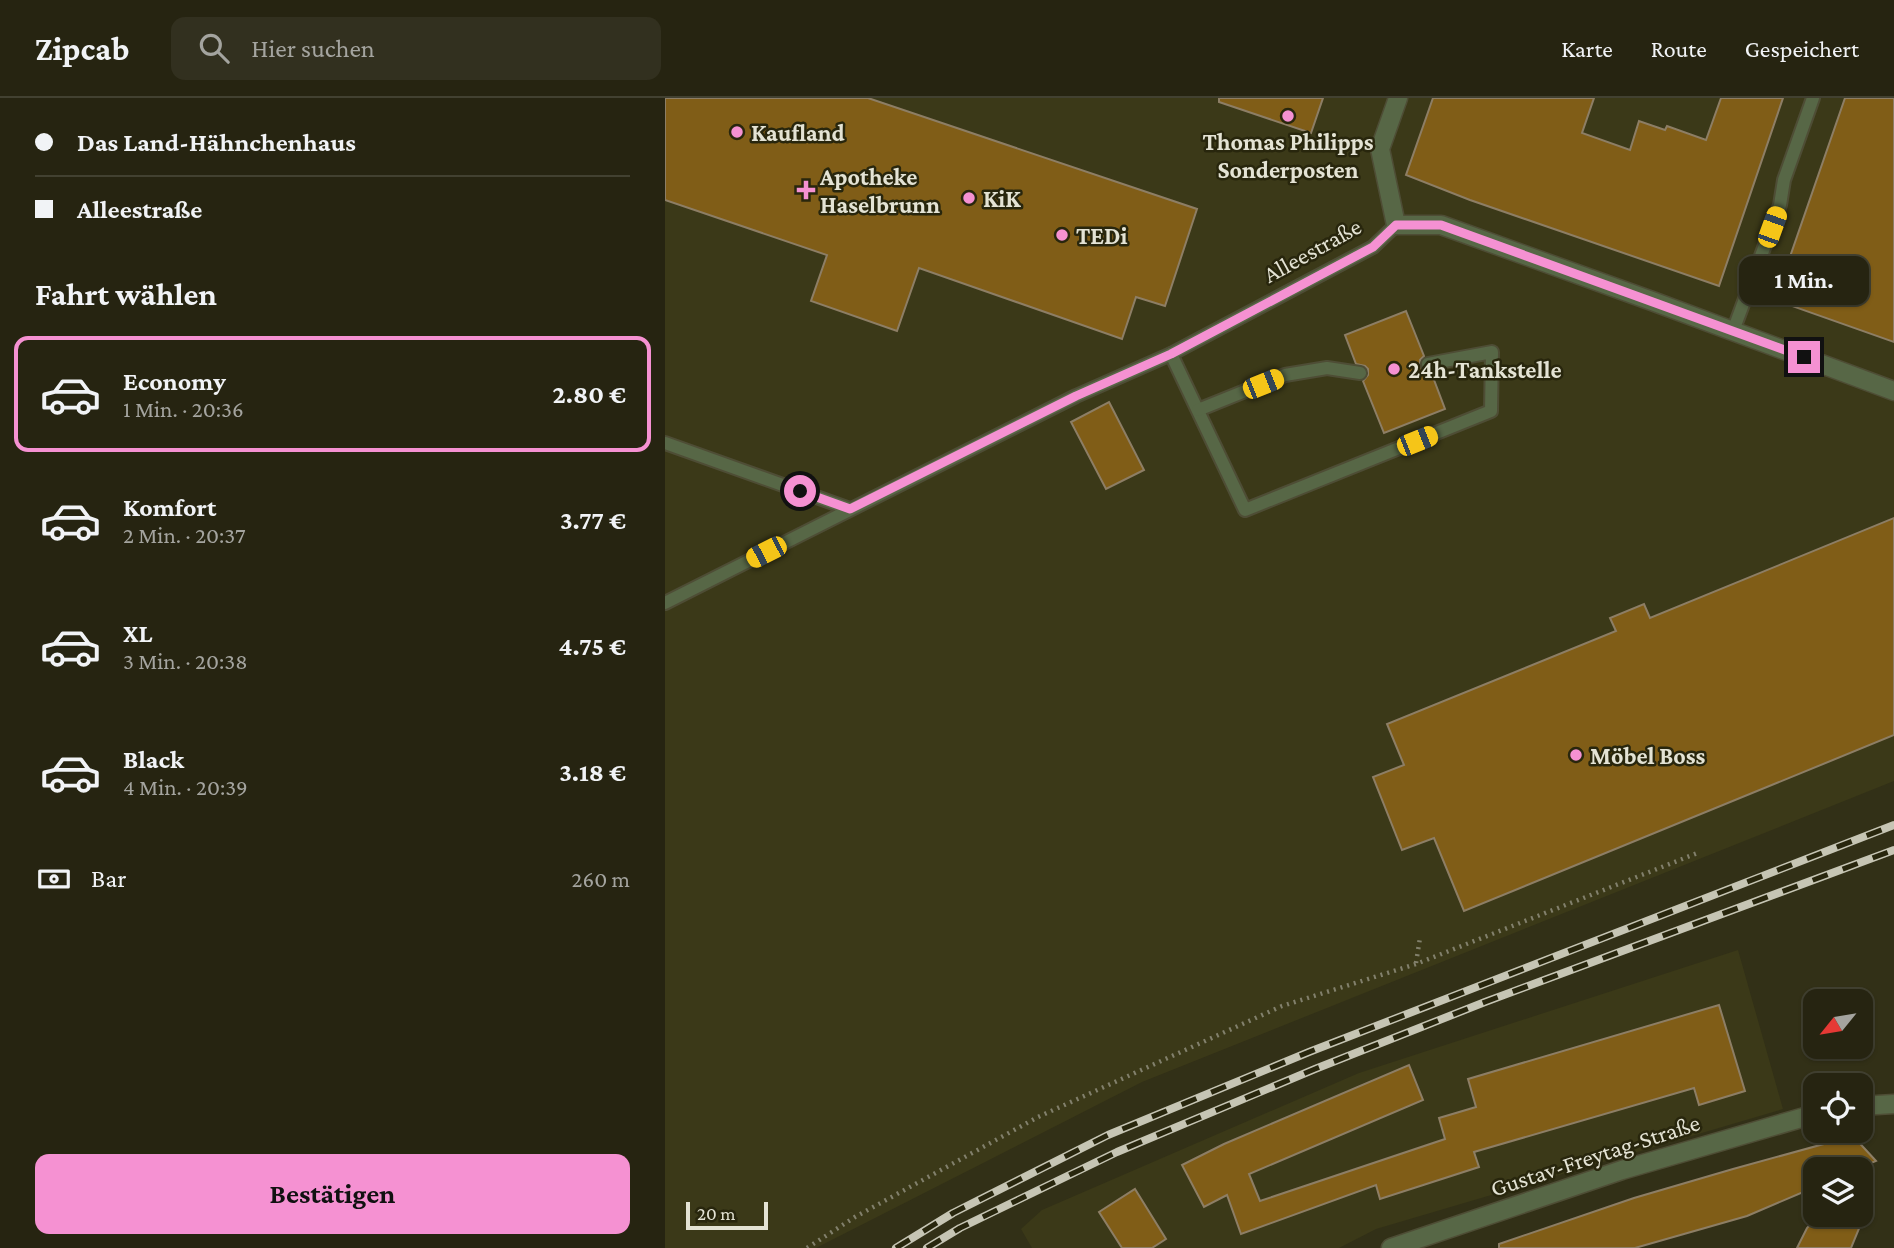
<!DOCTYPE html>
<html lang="de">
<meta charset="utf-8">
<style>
body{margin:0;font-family:"Crimson Pro",serif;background:#32301f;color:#f1f3f6;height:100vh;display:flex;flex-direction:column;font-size:26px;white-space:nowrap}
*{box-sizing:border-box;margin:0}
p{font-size:23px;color:#a4a49f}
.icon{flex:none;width:38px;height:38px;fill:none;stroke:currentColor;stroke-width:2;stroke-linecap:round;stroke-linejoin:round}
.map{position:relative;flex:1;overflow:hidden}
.details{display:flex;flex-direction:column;background:#262411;width:665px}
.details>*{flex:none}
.banner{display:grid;align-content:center;height:154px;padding:0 35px;background:#262411}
.needle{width:46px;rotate:240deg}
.buttons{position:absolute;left:1138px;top:891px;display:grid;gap:14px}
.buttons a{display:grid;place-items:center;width:70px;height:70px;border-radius:14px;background:#262411;box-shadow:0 2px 5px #0004,0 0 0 2px #424131;font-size:35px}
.scale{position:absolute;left:21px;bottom:18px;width:82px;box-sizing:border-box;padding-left:7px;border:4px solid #e4e3d4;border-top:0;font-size:19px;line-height:24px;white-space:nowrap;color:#e4e3d4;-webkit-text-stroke:5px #28260d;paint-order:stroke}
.end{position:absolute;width:32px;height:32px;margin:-16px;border:9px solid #f591d2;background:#111;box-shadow:0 0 0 4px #111}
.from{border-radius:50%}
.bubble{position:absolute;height:49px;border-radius:14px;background:#262411;box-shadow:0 2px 5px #0004,0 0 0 2px #424131;font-size:23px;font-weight:700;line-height:49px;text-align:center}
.car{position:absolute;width:21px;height:42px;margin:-21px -10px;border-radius:9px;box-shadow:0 0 5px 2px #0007;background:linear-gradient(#f5c518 24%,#345 0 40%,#f5c518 0 76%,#345 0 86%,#f5c518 0)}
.banner b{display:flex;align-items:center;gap:24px;height:66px;font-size:26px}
.banner b+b{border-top:2px solid #424131}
.banner i{width:18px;height:18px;background:#f1f3f6}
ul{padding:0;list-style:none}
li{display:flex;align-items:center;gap:21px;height:116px;margin:0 14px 10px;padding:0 21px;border:4px solid transparent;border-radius:14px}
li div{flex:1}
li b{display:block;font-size:26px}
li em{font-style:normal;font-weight:700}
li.selected{border-color:#f591d2}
li>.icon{width:63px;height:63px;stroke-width:1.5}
h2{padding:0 35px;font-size:32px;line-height:84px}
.pay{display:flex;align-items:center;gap:18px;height:77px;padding:0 35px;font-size:26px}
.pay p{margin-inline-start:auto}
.primary-button{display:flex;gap:14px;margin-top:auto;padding:14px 35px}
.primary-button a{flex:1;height:80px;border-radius:14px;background:#f591d2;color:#111;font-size:28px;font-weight:700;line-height:80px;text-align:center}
header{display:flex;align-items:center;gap:42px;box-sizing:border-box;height:98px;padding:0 35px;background:#262411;border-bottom:2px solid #424131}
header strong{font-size:33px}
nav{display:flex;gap:38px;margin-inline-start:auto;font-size:24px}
.search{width:490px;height:63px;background:#32301f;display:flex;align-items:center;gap:18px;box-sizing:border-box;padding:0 24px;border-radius:14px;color:#a4a49f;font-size:26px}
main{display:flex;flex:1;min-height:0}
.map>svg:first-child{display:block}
.built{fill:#3b3918}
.building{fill:#805d17;stroke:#8d7e65;stroke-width:2}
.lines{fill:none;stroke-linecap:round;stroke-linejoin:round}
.service-casing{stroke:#4e4d35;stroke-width:16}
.minor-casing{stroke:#4e4d35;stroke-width:21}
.path{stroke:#82806c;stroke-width:4.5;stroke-dasharray:2 5;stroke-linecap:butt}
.service{stroke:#576746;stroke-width:12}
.minor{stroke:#576746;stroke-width:18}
.rail-casing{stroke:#c6c5b4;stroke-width:8}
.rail{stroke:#28260d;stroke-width:5;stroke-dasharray:16;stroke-linecap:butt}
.route{stroke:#f591d2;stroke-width:9}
.poi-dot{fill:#f591d2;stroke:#28260d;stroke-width:2.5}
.labels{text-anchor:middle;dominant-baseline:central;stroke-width:5;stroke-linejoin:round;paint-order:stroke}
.poi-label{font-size:24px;font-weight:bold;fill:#e4e3d4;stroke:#28260d;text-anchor:start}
.street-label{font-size:24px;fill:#e4e3d4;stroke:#28260d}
</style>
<header>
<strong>Zipcab</strong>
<div class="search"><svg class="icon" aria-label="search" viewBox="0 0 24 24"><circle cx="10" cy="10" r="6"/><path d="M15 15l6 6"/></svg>Hier suchen</div>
<nav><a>Karte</a><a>Route</a><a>Gespeichert</a></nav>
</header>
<main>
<section class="details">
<div class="banner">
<b><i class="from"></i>Das Land-Hähnchenhaus</b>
<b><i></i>Alleestraße</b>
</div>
<h2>Fahrt wählen</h2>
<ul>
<li class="selected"><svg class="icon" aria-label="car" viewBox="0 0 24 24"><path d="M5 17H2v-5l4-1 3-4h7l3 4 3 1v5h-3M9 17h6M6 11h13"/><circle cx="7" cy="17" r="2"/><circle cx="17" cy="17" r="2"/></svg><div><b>Economy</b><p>1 Min. · 20:36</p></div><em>2.80 €</em></li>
<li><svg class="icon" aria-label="car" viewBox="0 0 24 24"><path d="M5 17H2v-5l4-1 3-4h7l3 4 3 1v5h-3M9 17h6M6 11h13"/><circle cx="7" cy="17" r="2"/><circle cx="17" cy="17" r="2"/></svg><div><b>Komfort</b><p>2 Min. · 20:37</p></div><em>3.77 €</em></li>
<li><svg class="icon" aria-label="car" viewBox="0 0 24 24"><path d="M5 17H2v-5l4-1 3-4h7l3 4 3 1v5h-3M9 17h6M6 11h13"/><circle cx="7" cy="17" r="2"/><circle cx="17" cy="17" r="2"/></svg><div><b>XL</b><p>3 Min. · 20:38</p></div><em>4.75 €</em></li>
<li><svg class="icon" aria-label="car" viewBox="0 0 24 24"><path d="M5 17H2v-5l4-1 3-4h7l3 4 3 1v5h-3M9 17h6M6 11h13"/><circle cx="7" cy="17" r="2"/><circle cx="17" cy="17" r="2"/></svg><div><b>Black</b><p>4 Min. · 20:39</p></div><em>3.18 €</em></li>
</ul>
<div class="pay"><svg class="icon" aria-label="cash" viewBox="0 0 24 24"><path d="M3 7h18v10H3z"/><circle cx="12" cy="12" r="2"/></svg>Bar<p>260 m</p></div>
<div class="primary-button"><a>Bestätigen</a></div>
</section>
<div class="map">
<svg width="1229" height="1150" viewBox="0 0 1229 1150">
<rect width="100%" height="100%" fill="#323017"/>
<!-- built -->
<g class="built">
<polygon points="0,0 1229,0 1229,683 477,984 151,1150 0,1150"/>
<polygon points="1073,852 1118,1011 711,1131 674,1150 367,1150 356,1131 377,1112 694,975"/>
</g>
<!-- building -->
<g class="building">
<polygon points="0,0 203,0 532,111 500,208 471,199 457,241 254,170 232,233 146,203 162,157 0,102"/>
<polygon points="554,0 658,0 646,35 554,4"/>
<polygon points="768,0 929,0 917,35 965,52 974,23 1000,32 1002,28 1041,42 1056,0 1118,0 1054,188 805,102 741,77"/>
<polygon points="1180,0 1229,0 1229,244 1110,202"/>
<polygon points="741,213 759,258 755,262 755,268 759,274 766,274 780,311 719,335 698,283 703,277 703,271 700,268 691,266 680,237"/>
<polygon points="444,304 479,372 441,391 406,324"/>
<polygon points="1229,420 1229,637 799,813 769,740 737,752 708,679 739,667 722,626 951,533 945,520 979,506 985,520"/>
<polygon points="1054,907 1080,993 1034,1007 1029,990 809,1054 814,1069 715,1101 711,1087 576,1136 562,1097 539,1109 517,1067 559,1046 744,967 758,1002 584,1076 595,1103 780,1041 774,1020 811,1009 803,981"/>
<polygon points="1188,1038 1211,1063 1192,1071 1150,1071 1150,1089 1082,1118 970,1150 834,1150 834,1146 969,1100 1068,1071"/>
<polygon points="470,1091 501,1141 487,1150 457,1150 434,1114"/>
<polygon points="1155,1116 1200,1116 1186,1150 1132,1150 1142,1130"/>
</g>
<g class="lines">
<defs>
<g id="service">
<polyline points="1068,233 1115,107 1119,82 1148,0"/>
<polyline points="506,256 580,412 826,313 827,254 763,266"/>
<polyline points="533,312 620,277 662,270 695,275"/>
<polyline points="0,345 185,411"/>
<polyline points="0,505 411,298 506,256 708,149 731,127"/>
</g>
<g id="minor">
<polyline points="733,0 715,51 731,127 776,127 987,203 1229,293"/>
<polyline points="1195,1008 1229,1006"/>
<polyline points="726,1150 957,1072 1150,1016"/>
</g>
</defs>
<!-- service casing -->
<use href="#service" class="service-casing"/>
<!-- minor casing -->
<use href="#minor" class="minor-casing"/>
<!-- path -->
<g class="path">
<polyline points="751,865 755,840"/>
<polyline points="142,1150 190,1119 373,1019 617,908 751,866 1035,754"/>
</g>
<!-- service -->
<use href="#service" class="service"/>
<!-- minor -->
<use href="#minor" class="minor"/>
<defs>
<g id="rail">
<polyline points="231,1150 288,1115 443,1037 644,954 1229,727"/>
<polyline points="262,1150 295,1130 452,1054 650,971 820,904 1229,752"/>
</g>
</defs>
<!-- rail casing -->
<use href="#rail" class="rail-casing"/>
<!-- rail -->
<use href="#rail" class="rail"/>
</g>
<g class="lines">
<!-- route -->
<polyline class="route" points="135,393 185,411 411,298 506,256 708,149 731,127 776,127 1139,259"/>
</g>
<!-- markers -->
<g class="poi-dot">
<circle cx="623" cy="18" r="7"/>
<circle cx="72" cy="34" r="7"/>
<path d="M137.5 81.5h7v7h7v7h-7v7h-7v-7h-7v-7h7z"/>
<circle cx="304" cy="100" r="7"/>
<circle cx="397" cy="137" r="7"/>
<circle cx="729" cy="271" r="7"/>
<circle cx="911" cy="657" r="7"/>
</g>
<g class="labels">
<!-- poi labels -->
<g class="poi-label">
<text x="86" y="34">Kaufland</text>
<text x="623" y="43" text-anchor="middle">Thomas Philipps<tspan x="623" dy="28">Sonderposten</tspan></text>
<text x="155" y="78">Apotheke<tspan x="155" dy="28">Haselbrunn</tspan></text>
<text x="318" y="100">KiK</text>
<text x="411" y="137">TEDi</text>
<text x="743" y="271">24h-Tankstelle</text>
<text x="925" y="657">Möbel Boss</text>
</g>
<!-- street labels -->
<g class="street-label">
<text transform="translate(647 152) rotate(-29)">Alleestraße</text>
<text transform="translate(930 1057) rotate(-18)">Gustav-Freytag-Straße</text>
</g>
</g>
</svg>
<div class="buttons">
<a><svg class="needle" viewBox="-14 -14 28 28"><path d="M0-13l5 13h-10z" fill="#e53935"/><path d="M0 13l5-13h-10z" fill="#a4a49f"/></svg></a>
<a><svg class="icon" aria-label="locate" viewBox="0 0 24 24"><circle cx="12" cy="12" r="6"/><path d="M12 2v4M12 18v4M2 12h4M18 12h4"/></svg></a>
<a><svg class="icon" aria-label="layers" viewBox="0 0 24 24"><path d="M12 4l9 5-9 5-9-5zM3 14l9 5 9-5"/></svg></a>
</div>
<div class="scale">20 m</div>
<i class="end from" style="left:135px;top:393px"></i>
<i class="end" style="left:1139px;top:259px"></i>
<div class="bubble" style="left:1074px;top:158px;width:130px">1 Min.</div>
<i class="car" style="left:1107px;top:129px;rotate:20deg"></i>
<i class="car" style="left:598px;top:286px;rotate:68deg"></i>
<i class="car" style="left:752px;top:343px;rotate:68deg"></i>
<i class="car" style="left:101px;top:454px;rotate:243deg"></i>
</div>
</main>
